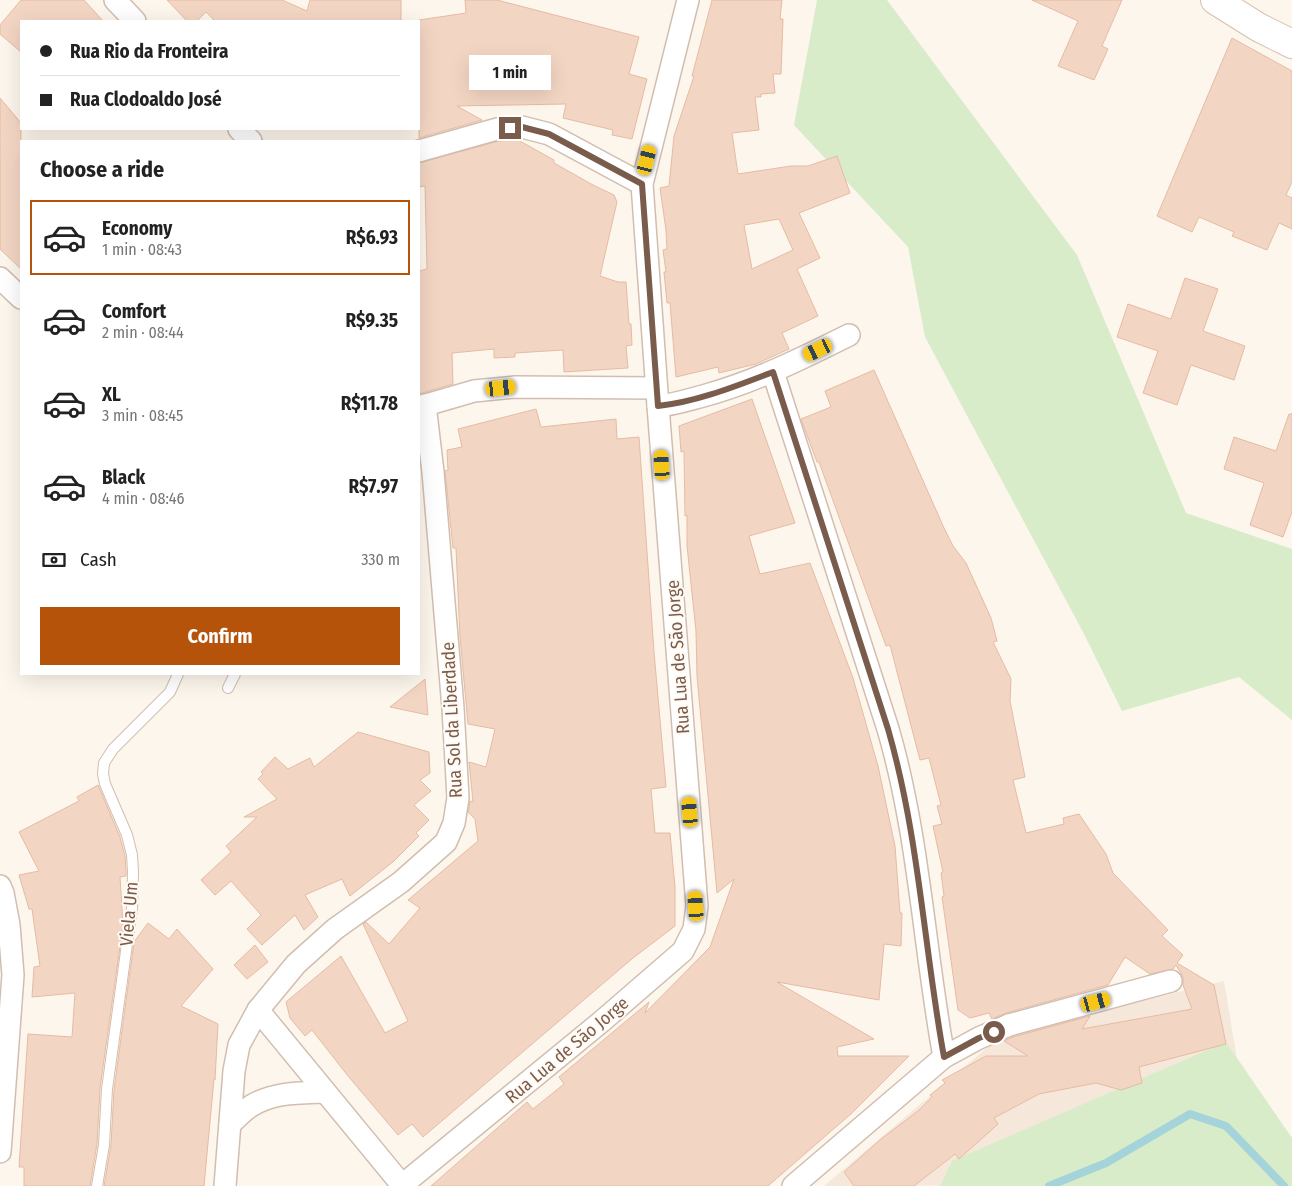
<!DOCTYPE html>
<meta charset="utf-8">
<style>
body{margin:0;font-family:"Fira Sans Condensed",sans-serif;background:#f6f6f6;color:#222;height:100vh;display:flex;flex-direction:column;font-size:19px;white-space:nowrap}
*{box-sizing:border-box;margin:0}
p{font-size:16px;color:#767676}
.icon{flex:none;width:28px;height:28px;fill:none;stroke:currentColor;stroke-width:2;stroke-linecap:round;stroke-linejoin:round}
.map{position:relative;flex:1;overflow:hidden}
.panel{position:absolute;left:20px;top:140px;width:400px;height:535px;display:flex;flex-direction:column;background:#fff;border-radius:0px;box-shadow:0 5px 20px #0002}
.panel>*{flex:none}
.banner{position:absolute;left:20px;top:20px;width:400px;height:110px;border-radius:0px;box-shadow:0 5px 20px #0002;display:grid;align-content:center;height:110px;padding:0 20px;background:#fff}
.end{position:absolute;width:22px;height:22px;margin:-11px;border:6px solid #7a5c4d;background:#fff;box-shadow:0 0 0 2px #fff}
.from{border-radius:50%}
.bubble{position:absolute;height:35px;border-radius:0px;background:#fff;box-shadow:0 5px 20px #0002;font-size:16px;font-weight:700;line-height:35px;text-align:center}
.car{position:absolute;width:15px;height:30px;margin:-15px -8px;border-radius:6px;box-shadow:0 0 4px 1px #0007;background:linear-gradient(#f5c518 24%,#345 0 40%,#f5c518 0 76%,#345 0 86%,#f5c518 0)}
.banner b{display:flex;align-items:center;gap:18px;height:48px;font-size:19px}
.banner b+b{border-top:1px solid #e0e0e0}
.banner i{width:12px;height:12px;background:#222}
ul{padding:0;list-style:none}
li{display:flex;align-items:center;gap:15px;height:75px;margin:0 10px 8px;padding:0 10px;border:2px solid transparent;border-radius:0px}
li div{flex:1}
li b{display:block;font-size:19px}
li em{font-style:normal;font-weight:700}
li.selected{border-color:#b45309}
li>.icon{width:45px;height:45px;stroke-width:1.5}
h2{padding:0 20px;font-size:22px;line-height:60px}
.pay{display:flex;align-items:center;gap:12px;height:55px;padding:0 20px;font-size:19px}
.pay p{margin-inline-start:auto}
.cta{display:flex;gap:10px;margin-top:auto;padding:10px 20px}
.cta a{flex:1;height:58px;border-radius:0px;background:#b45309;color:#fff;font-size:20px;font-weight:700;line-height:58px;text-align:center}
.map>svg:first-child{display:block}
.residential{fill:#f5e8da}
.green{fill:#d8ecc9}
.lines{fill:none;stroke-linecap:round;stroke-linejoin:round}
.stream{stroke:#a5d3da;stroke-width:8}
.building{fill:#f3d5c3;stroke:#e6bba3;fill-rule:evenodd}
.lane-casing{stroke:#d1beb0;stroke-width:12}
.street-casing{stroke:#d1beb0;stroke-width:24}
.secondary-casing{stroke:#d6c0b0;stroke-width:30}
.lane{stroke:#fff;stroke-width:10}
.street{stroke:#fff;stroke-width:21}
.secondary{stroke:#fff;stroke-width:28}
.route{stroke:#7a5c4d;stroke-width:6}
.labels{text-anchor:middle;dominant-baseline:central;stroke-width:4;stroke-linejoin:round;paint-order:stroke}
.street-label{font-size:18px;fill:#7a5c4d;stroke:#fffaf3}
</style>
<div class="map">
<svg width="1292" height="1186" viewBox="0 0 1292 1186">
<rect width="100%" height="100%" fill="#fdf6ec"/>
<!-- residential -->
<polygon class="residential" points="1224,981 1258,1185 824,1186 1002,1035"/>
<!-- green -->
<g class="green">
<polygon points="817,0 887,0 1077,255 1186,513 1292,549 1292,720 1239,677 1122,711 1083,632 925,337 908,247 794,125"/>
<polygon points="1226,1042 1292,1138 1292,1186 940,1186 952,1161"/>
</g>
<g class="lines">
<!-- stream -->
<polyline class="stream" points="1049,1186 1106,1163 1190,1114 1226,1126 1284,1186"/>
</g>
<!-- building -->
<g class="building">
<polygon points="21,0 84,0 103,21 21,21 21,52 0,34 0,25"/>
<polygon points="167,0 282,0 307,11 310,0 401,0 401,21 215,21 206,12 197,21 187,21"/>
<polygon points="465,0 497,0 639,37 629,74 647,79 632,139 612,135 613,130 563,118 566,104 457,106 482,120 419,138 419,20 466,13"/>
<path d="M 712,0 L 782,0 L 780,19 L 783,19 L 781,74 L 773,74 L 775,93 L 761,94 L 761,97 L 755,97 L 759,130 L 732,133 L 738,174 L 791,166 L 808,166 L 837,156 L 850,193 L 799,213 L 820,258 L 797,269 L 818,316 L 782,333 L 789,349 L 756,364 L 719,373 L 718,367 L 676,377 L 670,303 L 667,303 L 664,272 L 666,272 L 663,250 L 667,249 L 666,230 L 660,188 L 669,186 L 674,136 L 694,76 L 692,76 ZM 779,219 L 793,250 L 752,269 L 744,225 Z"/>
<polygon points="1032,0 1122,0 1102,46 1108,49 1094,80 1058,66 1078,21"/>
<polygon points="1232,38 1292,71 1292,182 1286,195 1292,198 1292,229 1279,223 1267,250 1232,236 1234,232 1199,217 1192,232 1157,216"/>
<polygon points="0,98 21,123 21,269 0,249"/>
<polygon points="518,140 554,160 554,163 593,185 614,195 617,202 600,276 618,282 626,282 629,324 631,324 632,345 626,346 628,368 564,372 563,350 515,353 515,357 494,358 494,349 452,353 453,384 419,394 419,271 427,269 425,186 419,187 419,163 499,141"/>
<polygon points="1185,278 1218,289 1203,331 1245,346 1234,380 1191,365 1177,405 1143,393 1158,351 1117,337 1128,304 1171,319"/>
<polygon points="874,370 944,528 953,546 966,563 991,618 997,641 993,642 1011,679 1010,701 1025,777 1013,780 1026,833 1064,824 1063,818 1079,814 1106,854 1113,873 1168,930 1162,936 1183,955 1177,963 1214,985 1226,1044 1139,1067 1142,1083 1121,1090 1096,1083 1039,1094 994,1118 998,1124 959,1159 955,1154 914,1186 854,1186 844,1172 881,1139 918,1111 932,1097 930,1095 945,1083 942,1080 986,1056 1028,1056 1004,1041 1013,1037 1090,1016 1082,1029 1192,1009 1183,985 1183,977 1176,965 1173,969 1150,974 1125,957 1108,985 1006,1013 992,1019 989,1013 970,1018 958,1010 942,897 944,896 941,873 943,872 933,826 942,824 937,806 941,805 929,758 920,760 890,645 886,646 819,462 817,462 801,419 831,407 825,391"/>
<polygon points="752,399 795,523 749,536 760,574 810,563 853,678 878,766 895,846 900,913 902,913 901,946 884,944 879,1000 777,982 874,1039 837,1047 838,1056 909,1056 852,1113 768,1186 431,1186 527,1102 533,1109 564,1084 559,1077 649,1002 645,1013 710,947 734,879 717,893 697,676 696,631 687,546 687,515 685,516 684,451 681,452 679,426"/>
<polygon points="536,409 541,427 616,419 617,439 639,437 654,652 666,787 651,789 655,833 670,833 675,887 675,926 633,958 423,1137 412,1124 398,1135 348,1076 312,1030 305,1036 290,1018 286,1002 341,956 385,1033 408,1021 363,924 366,922 389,944 420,908 408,900 478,841 475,819 468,812 470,801 473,802 469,762 486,767 495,729 468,724 460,637 456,548 453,548 445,471 448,470 447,450 462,447 458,429"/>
<polygon points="1289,414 1292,414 1292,512 1283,537 1250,525 1264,483 1224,469 1234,437 1276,451"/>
<polygon points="425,679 428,715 390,707"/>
<polygon points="358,732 429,752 430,773 420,780 431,791 414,805 429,820 416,833 419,836 394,861 350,896 342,879 305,895 318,917 304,930 295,915 262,945 247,929 261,915 231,881 215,895 201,880 231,852 226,846 257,817 244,817 277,799 258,779 263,774 261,772 275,757 288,769 310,758 314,767"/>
<polygon points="98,785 120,837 125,856 126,872 126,876 120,877 123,925 100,1088 97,1144 90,1186 24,1186 24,1167 19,1167 28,1034 72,1037 75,993 32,997 34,967 40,966 32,909 29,909 19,875 39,871 19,832 79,801 77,797"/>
<polygon points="148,923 169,939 177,929 213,969 181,1006 218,1024 215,1080 214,1079 204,1186 104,1186 111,1145 114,1090 134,942"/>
<polygon points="255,945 268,962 247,979 234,965"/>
</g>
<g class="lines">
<defs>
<g id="lane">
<polyline points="228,688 235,674"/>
<polyline points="97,1186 104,1145 107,1089 132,908 133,872 132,855 127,835 105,784 103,774 104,763 113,749 170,692 178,674"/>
</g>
<g id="street">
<polyline points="115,0 135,21"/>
<polyline points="239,129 251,141"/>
<polyline points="419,151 497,129 522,127 549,134 642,184"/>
<polyline points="0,278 21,298"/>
<path d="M 773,372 L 888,729 C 919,835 924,948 944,1057"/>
<path d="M 658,406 C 673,405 688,400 703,396 C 754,382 801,359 849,335"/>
<polyline points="419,407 474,391 515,387 656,388"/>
<polyline points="0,886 3,893 9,925 13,975 0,1152"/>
<polyline points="258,1010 402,1185"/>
<path d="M 230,1124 C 237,1118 244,1110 251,1106 C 274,1092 299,1093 325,1092"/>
<polyline points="225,1186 234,1071 239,1045 258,1010 296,964 335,929 401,882 446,842 454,823 458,798 453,708 433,472 425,405"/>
<polyline points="401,1186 601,1022 683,951 694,929 697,906 658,406 642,184 688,0"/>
<polyline points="793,1186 944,1057 979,1038 1009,1025 1171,981"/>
</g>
<polyline id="secondary" points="1215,0 1258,27 1292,44"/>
</defs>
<!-- lane casing -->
<use href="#lane" class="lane-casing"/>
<!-- street casing -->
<use href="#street" class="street-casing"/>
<!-- secondary casing -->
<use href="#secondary" class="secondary-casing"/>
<!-- lane -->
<use href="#lane" class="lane"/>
<!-- street -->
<use href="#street" class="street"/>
<!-- secondary -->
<use href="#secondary" class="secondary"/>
</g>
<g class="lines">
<!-- route -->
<path class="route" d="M 510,128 L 522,127 L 549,134 L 642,184 L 658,406 C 697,402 736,386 773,372 L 888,729 C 919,836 924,948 944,1057 L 979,1038 L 994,1032"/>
</g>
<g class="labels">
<!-- street labels -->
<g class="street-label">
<text transform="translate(678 657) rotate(-94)">Rua Lua de São Jorge</text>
<text transform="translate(452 720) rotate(-93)">Rua Sol da Liberdade</text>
<text transform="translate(129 914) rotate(-85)">Viela Um</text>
<text transform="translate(567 1050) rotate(-40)">Rua Lua de São Jorge</text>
</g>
</g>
</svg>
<i class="end from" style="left:994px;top:1032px"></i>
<i class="end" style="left:510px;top:128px"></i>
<div class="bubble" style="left:469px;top:55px;width:82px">1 min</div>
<i class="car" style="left:647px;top:160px;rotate:14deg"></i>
<i class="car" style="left:818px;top:350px;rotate:244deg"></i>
<i class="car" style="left:501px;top:388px;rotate:84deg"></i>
<i class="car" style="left:662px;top:465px;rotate:356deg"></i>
<i class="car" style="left:690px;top:812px;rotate:355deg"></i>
<i class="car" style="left:696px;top:906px;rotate:356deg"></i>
<i class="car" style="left:1096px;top:1002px;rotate:75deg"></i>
<div class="banner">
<b><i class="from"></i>Rua Rio da Fronteira</b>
<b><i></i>Rua Clodoaldo José</b>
</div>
<section class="panel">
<h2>Choose a ride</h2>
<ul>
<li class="selected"><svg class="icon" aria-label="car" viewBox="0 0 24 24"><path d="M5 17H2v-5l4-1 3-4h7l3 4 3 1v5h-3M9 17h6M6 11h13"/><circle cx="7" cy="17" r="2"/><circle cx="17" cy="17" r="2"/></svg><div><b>Economy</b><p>1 min · 08:43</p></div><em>R$6.93</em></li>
<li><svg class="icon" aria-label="car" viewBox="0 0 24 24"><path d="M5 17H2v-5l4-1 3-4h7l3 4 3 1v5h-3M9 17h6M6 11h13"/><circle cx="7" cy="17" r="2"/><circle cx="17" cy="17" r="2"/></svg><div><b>Comfort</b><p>2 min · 08:44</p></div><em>R$9.35</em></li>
<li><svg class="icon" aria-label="car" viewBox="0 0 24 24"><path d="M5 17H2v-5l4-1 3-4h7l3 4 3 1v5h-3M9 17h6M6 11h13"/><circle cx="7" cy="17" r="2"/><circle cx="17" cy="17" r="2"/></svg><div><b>XL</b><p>3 min · 08:45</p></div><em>R$11.78</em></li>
<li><svg class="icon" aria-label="car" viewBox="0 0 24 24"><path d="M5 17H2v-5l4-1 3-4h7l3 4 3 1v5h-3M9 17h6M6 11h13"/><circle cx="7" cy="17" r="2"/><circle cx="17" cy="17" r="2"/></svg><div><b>Black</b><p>4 min · 08:46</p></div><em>R$7.97</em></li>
</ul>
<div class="pay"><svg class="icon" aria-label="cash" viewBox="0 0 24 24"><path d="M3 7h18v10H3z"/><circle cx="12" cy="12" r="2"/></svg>Cash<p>330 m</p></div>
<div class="cta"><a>Confirm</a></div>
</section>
</div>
